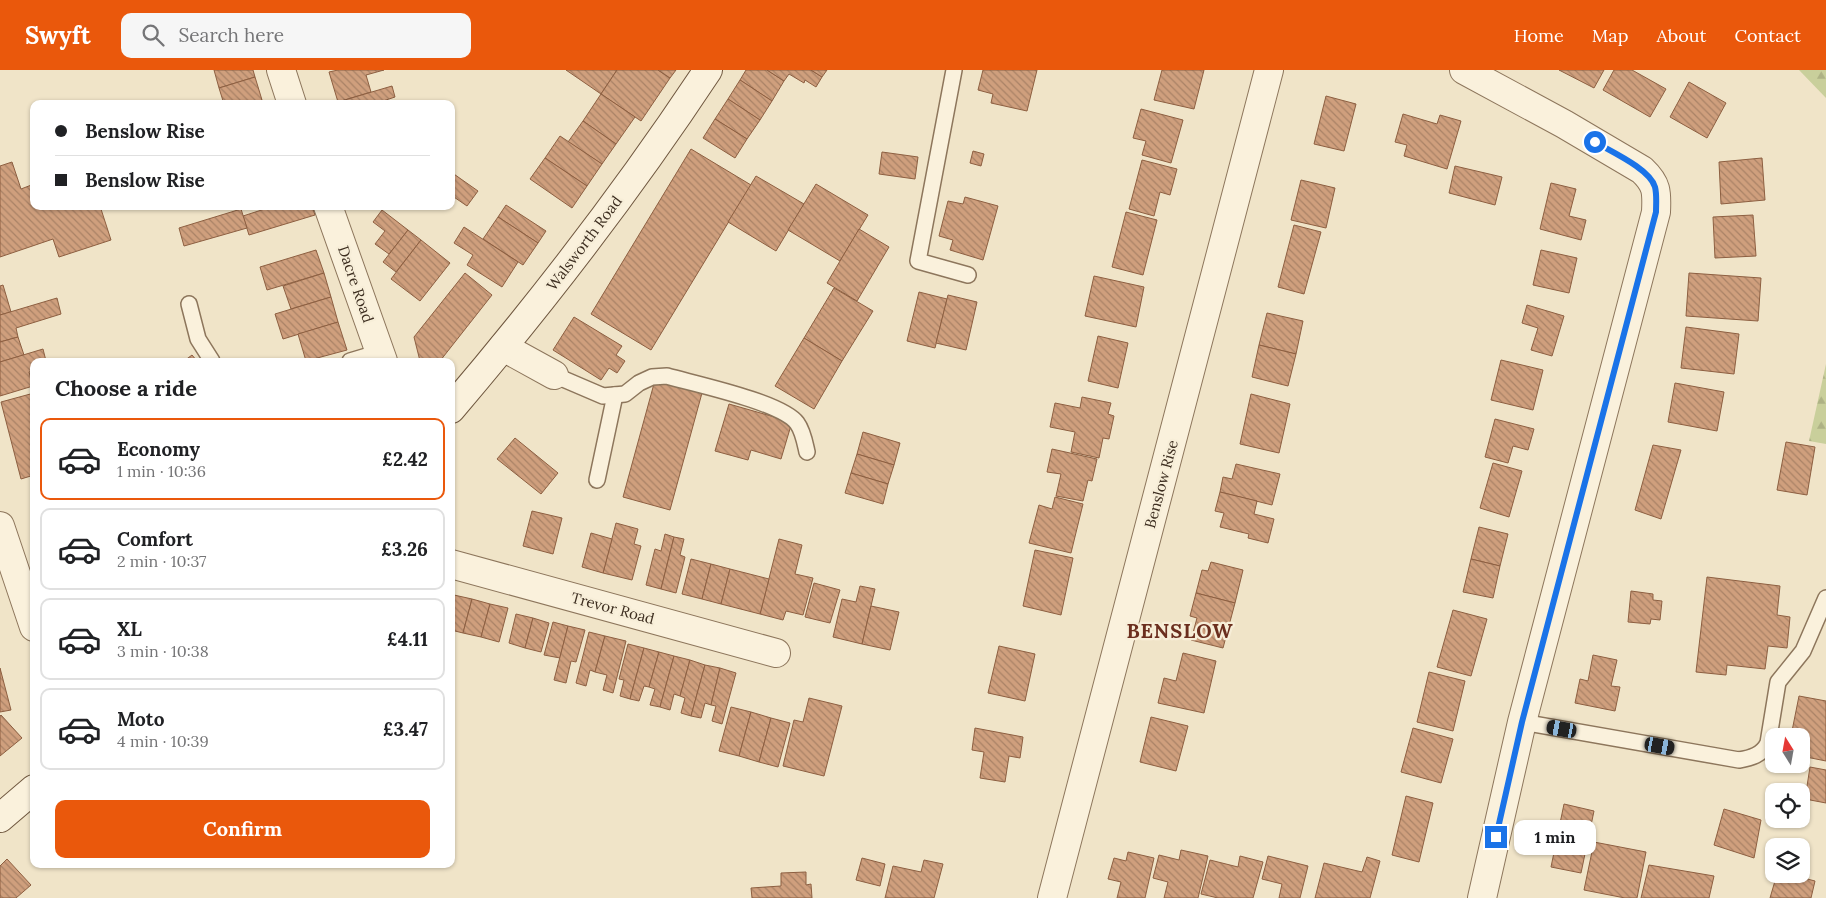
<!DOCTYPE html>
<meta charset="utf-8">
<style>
body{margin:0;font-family:Lora,serif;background:#f6f6f6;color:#202124;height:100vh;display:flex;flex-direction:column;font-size:19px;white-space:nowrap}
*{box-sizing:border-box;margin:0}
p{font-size:16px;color:#757577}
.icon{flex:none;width:28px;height:28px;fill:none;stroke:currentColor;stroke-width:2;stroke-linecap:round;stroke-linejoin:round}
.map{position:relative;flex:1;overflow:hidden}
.drawer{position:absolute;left:30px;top:288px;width:425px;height:510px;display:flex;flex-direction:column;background:#fff;border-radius:10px;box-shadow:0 1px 4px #0004}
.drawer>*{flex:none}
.banner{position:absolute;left:30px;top:30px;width:425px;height:110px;border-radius:10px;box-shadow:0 1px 4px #0004;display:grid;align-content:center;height:110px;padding:0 25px;background:#fff}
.needle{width:32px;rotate:349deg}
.buttons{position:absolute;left:1765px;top:658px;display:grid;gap:10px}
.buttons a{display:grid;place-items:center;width:45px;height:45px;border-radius:10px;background:#fff;box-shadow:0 1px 4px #0004;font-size:25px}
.end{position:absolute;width:22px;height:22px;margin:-11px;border:6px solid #1a73e8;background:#fff;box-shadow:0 0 0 2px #fff}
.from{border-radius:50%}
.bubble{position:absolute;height:35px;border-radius:10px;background:#fff;box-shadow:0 1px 4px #0004;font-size:16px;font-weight:700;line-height:35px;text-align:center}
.car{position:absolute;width:15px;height:30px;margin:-15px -8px;border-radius:6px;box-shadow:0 0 4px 1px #0007;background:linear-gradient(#222 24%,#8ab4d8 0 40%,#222 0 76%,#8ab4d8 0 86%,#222 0)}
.banner b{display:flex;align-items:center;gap:18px;height:48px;font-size:19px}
.banner b+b{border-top:1px solid #e0e0e0}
.banner i{width:12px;height:12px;background:#202124}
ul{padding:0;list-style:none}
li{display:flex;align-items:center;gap:15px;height:82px;margin:0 10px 8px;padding:0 15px;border:2px solid #e0e0e0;border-radius:10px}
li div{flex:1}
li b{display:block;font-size:19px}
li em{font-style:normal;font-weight:700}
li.current{border-color:#ea580c}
li>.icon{width:45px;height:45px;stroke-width:1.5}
h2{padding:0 25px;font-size:22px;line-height:60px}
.action{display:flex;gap:10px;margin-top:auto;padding:10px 25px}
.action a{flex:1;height:58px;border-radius:10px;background:#ea580c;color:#fff;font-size:20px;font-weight:700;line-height:58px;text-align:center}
header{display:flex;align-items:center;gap:30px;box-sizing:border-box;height:70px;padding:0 25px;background:#ea580c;color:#fff}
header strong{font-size:24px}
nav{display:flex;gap:28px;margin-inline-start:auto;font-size:18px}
.search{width:350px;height:45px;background:#f6f6f6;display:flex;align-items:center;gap:12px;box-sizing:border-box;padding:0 18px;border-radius:10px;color:#757577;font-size:19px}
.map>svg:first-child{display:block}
.forest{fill:url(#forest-firs)}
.building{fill:url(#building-back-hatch);stroke:#8d5f41}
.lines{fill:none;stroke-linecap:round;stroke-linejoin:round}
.service-casing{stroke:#8d765c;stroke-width:18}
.minor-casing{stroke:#8d765c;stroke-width:30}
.secondary-casing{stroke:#6f573f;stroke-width:30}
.service{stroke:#faf1dc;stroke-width:15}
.minor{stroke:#faf1dc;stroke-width:28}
.secondary{stroke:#faf1dc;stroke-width:28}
.route{stroke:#1a73e8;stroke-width:6}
.labels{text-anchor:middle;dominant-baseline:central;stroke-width:4.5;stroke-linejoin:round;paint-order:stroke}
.street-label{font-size:15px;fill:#3d2e20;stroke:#f7eed8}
.district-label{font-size:20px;font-weight:bold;letter-spacing:1px;fill:#6b2e1e;stroke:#f7eed8}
</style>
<header>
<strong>Swyft</strong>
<div class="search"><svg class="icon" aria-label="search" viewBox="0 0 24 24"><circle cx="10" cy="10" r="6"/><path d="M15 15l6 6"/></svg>Search here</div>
<nav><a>Home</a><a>Map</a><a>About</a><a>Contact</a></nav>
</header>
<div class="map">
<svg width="1826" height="828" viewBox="0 0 1826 828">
<defs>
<pattern id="forest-firs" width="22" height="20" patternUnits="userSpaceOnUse" patternTransform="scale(1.25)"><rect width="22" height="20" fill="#c9cf9b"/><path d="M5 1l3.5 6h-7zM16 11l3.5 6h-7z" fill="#aeb285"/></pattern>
<pattern id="building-back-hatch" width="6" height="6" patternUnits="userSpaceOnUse" patternTransform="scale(1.25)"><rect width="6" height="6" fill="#cf9f7d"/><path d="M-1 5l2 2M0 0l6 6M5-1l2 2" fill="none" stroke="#a98266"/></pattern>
</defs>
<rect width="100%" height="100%" fill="#f0e4c8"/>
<!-- forest -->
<g class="forest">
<polygon points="1799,0 1826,0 1826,28"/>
<polygon points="1826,294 1826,374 1809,371"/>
</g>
<!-- building -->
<g class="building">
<polygon points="214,0 253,0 255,7 219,18"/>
<polygon points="338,0 384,0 366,5 371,22 338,32 329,2"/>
<polygon points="566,0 617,0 601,24"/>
<polygon points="617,0 658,0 670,8 641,51 601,24"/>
<polygon points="658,0 676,0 670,8"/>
<polygon points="746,0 767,0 784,11 772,31 740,10"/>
<polygon points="767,0 811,0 822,7 816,17 805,10 804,13 789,4 784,11"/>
<polygon points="811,0 827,0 822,7"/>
<polygon points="983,0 1037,0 1027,41 991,33 993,24 978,20"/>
<polygon points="1162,0 1204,0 1194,39 1154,30"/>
<polygon points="1559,0 1604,0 1594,18"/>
<polygon points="1614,0 1632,0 1666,19 1650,47 1603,20"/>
<polygon points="255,7 262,30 250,34 224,34 219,18"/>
<polygon points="740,10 772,31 760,50 728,29"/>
<polygon points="1689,12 1726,33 1707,68 1670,47"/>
<polygon points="392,16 395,27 374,34 338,34 338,32"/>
<polygon points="601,24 635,47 616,74 583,51"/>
<polygon points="1326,26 1356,34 1344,81 1314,74"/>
<polygon points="728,29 760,50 747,69 715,49"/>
<polygon points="262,30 264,34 250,34"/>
<polygon points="1141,39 1183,50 1171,93 1142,85 1146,71 1133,68"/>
<polygon points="1403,44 1437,54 1440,45 1461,51 1447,99 1404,86 1407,75 1395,72"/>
<polygon points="715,49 747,69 735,88 703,68"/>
<polygon points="583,51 616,74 602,94 568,72"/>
<polygon points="560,66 602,94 587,116 545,88"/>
<polygon points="691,79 751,115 651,280 591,244"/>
<polygon points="973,81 984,84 981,96 970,93"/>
<polygon points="882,82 918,87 915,109 879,104"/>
<polygon points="545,88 587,116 572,138 530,109"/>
<polygon points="1762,88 1765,130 1721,134 1719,92"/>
<polygon points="1142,90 1177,99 1170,125 1160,122 1154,146 1129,139"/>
<polygon points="12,92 21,119 34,114 34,136 100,136 111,170 59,187 53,169 0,187 0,96"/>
<polygon points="1455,96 1502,107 1495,135 1449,123"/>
<polygon points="451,102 478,121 467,136 451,125"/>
<polygon points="756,106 804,134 776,181 728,152"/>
<polygon points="1301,110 1335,118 1326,158 1291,150"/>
<polygon points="1551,113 1576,119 1569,146 1586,150 1581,170 1540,159"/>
<polygon points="816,114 868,145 840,191 788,160"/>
<polygon points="965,127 998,136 983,190 950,180 953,170 939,166 948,131 963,134"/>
<polygon points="506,135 546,161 538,173 498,147"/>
<polygon points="274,136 312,136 315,145 249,165 243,146"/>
<polygon points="241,139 247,158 184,176 179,158"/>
<polygon points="382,140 408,160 389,184 375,174 385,161 373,152"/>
<polygon points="1126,142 1157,150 1143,205 1112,197"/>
<polygon points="1753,145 1756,186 1715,188 1713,147"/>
<polygon points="498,147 538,173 523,195 483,169"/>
<polygon points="1294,155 1321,162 1304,224 1278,217"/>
<polygon points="464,157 518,192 502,217 467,195 473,185 454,173"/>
<polygon points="859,159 889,177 857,231 827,213"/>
<polygon points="408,160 421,170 396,202 383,192"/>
<polygon points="421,170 450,193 420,231 391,209"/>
<polygon points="316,180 324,203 267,220 260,197"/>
<polygon points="1541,180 1577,188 1569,223 1533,215"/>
<polygon points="324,203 331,227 291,239 283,216"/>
<polygon points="465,203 492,225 440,291 420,291 414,267"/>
<polygon points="1689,203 1761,208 1758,251 1686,246"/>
<polygon points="1094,206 1144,217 1136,257 1085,246"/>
<polygon points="3,215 11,242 0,245 0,216"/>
<polygon points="834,218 873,241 842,291 804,268"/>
<polygon points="919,222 947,229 935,278 907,271"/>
<polygon points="948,225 977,232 966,280 936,273"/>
<polygon points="331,227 338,252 283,269 275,244"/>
<polygon points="57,228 61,244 16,258 18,267 0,272 0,245"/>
<polygon points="1527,235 1564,246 1552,286 1531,280 1538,258 1522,253"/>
<polygon points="1267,243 1303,251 1296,284 1259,275"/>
<polygon points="574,247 622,276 616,285 625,291 617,303 609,298 601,310 553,280"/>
<polygon points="338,252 347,280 306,291 298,264"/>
<polygon points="1686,257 1739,264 1734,304 1681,298"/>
<polygon points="1098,266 1128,273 1118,318 1088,311"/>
<polygon points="18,267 24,285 0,292 0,272"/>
<polygon points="804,268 842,291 814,339 775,316"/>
<polygon points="1259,275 1296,284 1288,316 1252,307"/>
<polygon points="43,279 46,291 34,291 34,300 29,302 33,316 0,326 0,292"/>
<polygon points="192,285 197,291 184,291"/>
<polygon points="1501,290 1543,300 1533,340 1491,330"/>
<polygon points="655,310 702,323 670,440 623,427"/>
<polygon points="1675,313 1724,322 1717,361 1668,352"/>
<polygon points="34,323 34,405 21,409 1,332"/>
<polygon points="1251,324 1290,334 1279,383 1240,374"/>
<polygon points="1082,327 1111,333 1108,344 1114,346 1109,369 1103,368 1099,388 1071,382 1075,362 1050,357 1055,333 1080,338"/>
<polygon points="729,334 792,352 781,389 751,380 748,390 715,381"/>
<polygon points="1495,349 1534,359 1528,380 1513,376 1508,393 1485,387"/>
<polygon points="863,362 900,373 894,395 857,384"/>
<polygon points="515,368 558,403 541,424 497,389"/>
<polygon points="1786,372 1815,377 1807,425 1777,420"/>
<polygon points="1653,375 1681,380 1661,449 1635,440"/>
<polygon points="1052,379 1097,389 1092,411 1088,410 1083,431 1056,426 1061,404 1047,402"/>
<polygon points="857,384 894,395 888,414 851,403"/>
<polygon points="1493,393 1522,401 1509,447 1480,438"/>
<polygon points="1236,394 1280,404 1272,435 1220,422 1223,407 1232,409"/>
<polygon points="851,403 888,414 883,434 845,423"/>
<polygon points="1220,422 1257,431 1254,444 1274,449 1268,473 1248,468 1249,464 1220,457 1224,443 1215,441"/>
<polygon points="1055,427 1083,434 1071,483 1029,473 1039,435 1052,439"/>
<polygon points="532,441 562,448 553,484 523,476"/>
<polygon points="616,453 638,459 634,474 641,476 632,510 603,503"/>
<polygon points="1479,457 1508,464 1500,496 1471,489"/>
<polygon points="591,463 612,469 603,503 582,497"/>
<polygon points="665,464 674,467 661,519 646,515 655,479 661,481"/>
<polygon points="674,467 684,469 680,485 685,487 676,523 661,519"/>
<polygon points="779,469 802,475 795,504 813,508 803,545 786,541 783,550 760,544"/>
<polygon points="1035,480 1073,488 1061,545 1023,536"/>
<polygon points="691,489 711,494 702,529 682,524"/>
<polygon points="1471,489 1500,496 1493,528 1463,522"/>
<polygon points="1211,492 1243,500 1235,533 1196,523 1202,500 1208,501"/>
<polygon points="711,494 730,499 721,534 702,529"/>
<polygon points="730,499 769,509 760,544 721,534"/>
<polygon points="1707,507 1780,516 1777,545 1790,547 1787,578 1768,576 1765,599 1727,595 1726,605 1696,602"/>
<polygon points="814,513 840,520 830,553 805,547"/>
<polygon points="860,516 875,519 862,574 833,567 842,529 856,532"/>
<polygon points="1631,521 1653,524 1653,530 1662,531 1660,550 1651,549 1650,554 1628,552"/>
<polygon points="1196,523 1235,533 1223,578 1191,570 1197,548 1190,546"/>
<polygon points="454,525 472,529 463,563 451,560 451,535"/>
<polygon points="472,529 490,534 481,567 463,563"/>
<polygon points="490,534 508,538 499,572 481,567"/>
<polygon points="871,536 899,542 890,580 862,574"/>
<polygon points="1453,540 1487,549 1471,606 1437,597"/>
<polygon points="516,544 533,548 525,578 509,573"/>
<polygon points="533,548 549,553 541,582 525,578"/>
<polygon points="553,552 568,556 560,588 544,585"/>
<polygon points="568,556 585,560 576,592 571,591 566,613 554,610"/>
<polygon points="589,562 605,566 595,602 590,600 586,616 576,613"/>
<polygon points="605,566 626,571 613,623 603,620 607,605 595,602"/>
<polygon points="628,574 644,578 630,629 620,626 624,610 619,609"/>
<polygon points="999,576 1035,584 1025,631 988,623"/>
<polygon points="644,578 659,582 649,617 644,616 639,631 630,629"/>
<polygon points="659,582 674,586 660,637 650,635 655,619 649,617"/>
<polygon points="1183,583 1216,591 1204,643 1158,633 1164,608 1176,611"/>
<polygon points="1593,585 1617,590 1611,616 1620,617 1615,641 1575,633 1580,609 1588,611"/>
<polygon points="674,586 690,590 680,626 674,624 670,640 660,637"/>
<polygon points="690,590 705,595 691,646 681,643 685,628 680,626"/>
<polygon points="705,595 720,598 711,635 705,633 701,648 691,646"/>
<polygon points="0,598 11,640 0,642"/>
<polygon points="720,598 736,603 722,654 712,651 716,636 711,635"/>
<polygon points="1429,602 1465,611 1453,661 1417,652"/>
<polygon points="1799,626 1826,631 1826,691 1801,686 1801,666 1791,666"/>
<polygon points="809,628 842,636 824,706 783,696 794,650 803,652"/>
<polygon points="731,637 751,642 739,686 719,681"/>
<polygon points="751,642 771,648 759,692 739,686"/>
<polygon points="1,645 22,668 0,686 0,646"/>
<polygon points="1151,647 1188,656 1176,701 1140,692"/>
<polygon points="771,648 790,653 778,697 759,692"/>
<polygon points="975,658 1023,667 1020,688 1009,686 1005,712 980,708 984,682 972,680"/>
<polygon points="1413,658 1453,669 1441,713 1401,702"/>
<polygon points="1810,697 1826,700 1826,733 1805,729"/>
<polygon points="1406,726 1433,733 1419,792 1392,785"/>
<polygon points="1564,734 1594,741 1581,803 1551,797"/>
<polygon points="1724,739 1761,750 1754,788 1714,775"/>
<polygon points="1594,772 1646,782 1637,828 1625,828 1584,820"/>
<polygon points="1181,780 1208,786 1198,828 1164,828 1168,812 1153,808 1159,785 1179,790"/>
<polygon points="1128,782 1154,788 1145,828 1117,828 1121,812 1108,809 1114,788 1126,791"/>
<polygon points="1240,786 1263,792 1253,828 1218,828 1201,824 1210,790 1238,797"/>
<polygon points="1268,786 1308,796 1300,828 1279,828 1282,814 1262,809"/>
<polygon points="1367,787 1380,791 1370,828 1315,828 1324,793 1362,802"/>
<polygon points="862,788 885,794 880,816 856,810"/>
<polygon points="7,789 31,815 16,828 0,828 0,796"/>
<polygon points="924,790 943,794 934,828 885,828 893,796 921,802"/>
<polygon points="1649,795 1714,806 1709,828 1641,828"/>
<polygon points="806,802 806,815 811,814 812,828 752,828 751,818 781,816 781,803"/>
<polygon points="1777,804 1788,804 1815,811 1811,828 1770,828"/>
</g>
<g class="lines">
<defs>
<g id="service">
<polyline points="954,0 918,191 968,205"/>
<polyline points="189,234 198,269 212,291"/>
<polyline points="350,291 380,282"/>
<path d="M 554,305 L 603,326 L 625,324 L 639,313 L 652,307 L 667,306 C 695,314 781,332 797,353 C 803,361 805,373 807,382"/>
<polyline points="597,410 615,325"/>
<path d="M 1522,652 L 1739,690 C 1751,688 1762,685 1768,673 L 1778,612 L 1803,581 L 1826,528"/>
</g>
<g id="minor">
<polyline points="281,0 292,34"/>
<path d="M 1464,0 L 1564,54 L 1642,100 C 1657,114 1657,122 1656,142 L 1522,652 L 1482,828"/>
<polyline points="328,136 383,291"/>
<polyline points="503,277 554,305"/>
<polyline points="0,456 34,557"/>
<polyline points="451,494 776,583"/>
<polyline points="1052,828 1269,0"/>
</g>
<g id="secondary">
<path d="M 451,339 C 543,231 630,118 708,0"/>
<polyline points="0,748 34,719"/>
</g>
</defs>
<!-- service casing -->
<use href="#service" class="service-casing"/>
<!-- minor casing -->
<use href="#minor" class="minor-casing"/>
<!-- secondary casing -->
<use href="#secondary" class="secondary-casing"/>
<!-- service -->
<use href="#service" class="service"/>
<!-- minor -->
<use href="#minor" class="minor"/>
<!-- secondary -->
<use href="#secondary" class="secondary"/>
</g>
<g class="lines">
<!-- route -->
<path class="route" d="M 1496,767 L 1522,652 L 1656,142 C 1656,134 1657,125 1655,117 C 1650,99 1612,82 1595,72"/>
</g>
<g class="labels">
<!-- street labels -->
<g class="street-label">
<text transform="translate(584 173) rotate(-53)">Walsworth Road</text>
<text transform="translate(356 214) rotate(71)">Dacre Road</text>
<text transform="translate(1161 414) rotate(-75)">Benslow Rise</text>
<text transform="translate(613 538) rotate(15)">Trevor Road</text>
</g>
<!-- district labels -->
<g class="district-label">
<text x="1180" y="560">BENSLOW</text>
</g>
</g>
</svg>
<div class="buttons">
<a><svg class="needle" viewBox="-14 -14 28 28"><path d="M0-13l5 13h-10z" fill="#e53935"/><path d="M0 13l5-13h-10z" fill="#757577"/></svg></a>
<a><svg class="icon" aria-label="locate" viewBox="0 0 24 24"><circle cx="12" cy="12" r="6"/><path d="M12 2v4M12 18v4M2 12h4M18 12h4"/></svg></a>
<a><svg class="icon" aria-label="layers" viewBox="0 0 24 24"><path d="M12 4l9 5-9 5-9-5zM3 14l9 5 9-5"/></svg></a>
</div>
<i class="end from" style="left:1595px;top:72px"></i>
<i class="end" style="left:1496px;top:767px"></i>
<div class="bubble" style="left:1514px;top:750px;width:82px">1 min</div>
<i class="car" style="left:1562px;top:659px;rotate:280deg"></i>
<i class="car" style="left:1660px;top:676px;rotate:100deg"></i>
<div class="banner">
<b><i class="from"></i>Benslow Rise</b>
<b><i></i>Benslow Rise</b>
</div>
<section class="drawer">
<h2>Choose a ride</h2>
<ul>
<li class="current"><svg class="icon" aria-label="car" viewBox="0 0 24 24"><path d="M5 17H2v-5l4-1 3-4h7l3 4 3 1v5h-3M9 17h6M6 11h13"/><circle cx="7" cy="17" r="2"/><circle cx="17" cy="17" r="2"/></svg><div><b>Economy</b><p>1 min · 10:36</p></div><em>£2.42</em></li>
<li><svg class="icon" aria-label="car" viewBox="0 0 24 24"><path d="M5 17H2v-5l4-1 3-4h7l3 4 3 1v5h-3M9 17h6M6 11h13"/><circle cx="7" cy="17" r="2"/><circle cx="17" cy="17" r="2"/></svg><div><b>Comfort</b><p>2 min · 10:37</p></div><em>£3.26</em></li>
<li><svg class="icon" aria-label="car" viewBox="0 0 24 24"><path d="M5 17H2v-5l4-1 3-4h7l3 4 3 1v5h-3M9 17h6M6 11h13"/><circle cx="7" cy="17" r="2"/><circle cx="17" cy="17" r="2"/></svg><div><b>XL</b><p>3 min · 10:38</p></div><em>£4.11</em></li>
<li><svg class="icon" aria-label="car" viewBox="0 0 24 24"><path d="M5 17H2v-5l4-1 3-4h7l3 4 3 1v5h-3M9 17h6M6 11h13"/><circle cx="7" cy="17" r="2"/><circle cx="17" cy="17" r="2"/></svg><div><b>Moto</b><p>4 min · 10:39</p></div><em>£3.47</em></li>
</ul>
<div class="action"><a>Confirm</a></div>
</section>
</div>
